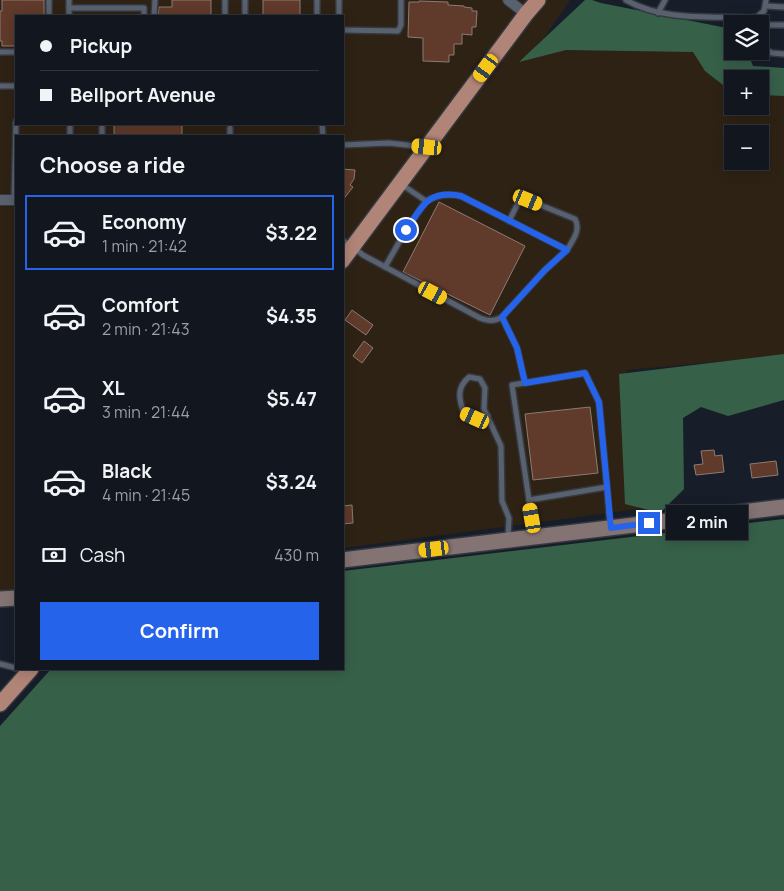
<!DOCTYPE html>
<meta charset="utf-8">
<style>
body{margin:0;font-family:Manrope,sans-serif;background:#1a1f28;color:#f1f3f6;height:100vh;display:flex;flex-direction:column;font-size:19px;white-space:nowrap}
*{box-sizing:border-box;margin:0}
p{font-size:16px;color:#9c9fa4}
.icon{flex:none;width:28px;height:28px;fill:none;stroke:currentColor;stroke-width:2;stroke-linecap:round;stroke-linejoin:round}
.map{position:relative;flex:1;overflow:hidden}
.details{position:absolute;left:15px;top:135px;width:329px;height:535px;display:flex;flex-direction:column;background:#11161f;border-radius:0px;box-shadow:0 2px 12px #0003,0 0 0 1px #30353d}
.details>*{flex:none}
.banner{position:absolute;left:15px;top:15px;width:329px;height:110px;border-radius:0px;box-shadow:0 2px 12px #0003,0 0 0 1px #30353d;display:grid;align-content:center;height:110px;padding:0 25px;background:#11161f}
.tools{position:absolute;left:724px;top:15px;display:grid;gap:10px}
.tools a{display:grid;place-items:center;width:45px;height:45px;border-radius:0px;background:#11161f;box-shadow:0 2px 12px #0003,0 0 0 1px #30353d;font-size:25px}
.end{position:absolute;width:22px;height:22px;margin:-11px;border:6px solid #2563eb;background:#fff;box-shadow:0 0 0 2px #fff}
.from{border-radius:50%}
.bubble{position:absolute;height:35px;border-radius:0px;background:#11161f;box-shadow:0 2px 12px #0003,0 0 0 1px #30353d;font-size:16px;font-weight:700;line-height:35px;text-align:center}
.car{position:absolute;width:15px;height:30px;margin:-15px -8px;border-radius:6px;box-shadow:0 0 4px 1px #0007;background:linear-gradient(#f5c518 24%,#345 0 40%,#f5c518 0 76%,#345 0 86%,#f5c518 0)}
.banner b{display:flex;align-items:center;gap:18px;height:48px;font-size:19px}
.banner b+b{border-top:1px solid #30353d}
.banner i{width:12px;height:12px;background:#f1f3f6}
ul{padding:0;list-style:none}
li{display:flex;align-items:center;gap:15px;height:75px;margin:0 10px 8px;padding:0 15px;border:2px solid transparent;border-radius:0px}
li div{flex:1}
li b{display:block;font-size:19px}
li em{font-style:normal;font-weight:700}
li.current{border-color:#2563eb}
li>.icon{width:45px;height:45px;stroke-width:1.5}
h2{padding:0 25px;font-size:22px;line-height:60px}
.pay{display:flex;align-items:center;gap:12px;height:55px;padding:0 25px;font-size:19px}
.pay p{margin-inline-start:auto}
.cta{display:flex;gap:10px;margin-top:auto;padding:10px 25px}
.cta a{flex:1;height:58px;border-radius:0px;background:#2563eb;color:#fff;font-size:20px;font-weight:700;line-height:58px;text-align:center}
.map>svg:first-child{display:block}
.industrial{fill:#2e2214;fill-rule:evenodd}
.forest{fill:#376049}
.building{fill:#603a2a;stroke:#8c7b74}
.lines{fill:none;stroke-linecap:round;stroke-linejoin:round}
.lane-casing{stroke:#343841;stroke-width:8}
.street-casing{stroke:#343841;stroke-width:12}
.secondary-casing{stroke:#343841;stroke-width:18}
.primary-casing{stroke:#343841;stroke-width:18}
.lane{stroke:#59616f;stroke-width:5}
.street{stroke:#59616f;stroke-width:10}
.secondary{stroke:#847373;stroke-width:15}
.primary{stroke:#b08477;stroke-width:15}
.route{stroke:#2563eb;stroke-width:6}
</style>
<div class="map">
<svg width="784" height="891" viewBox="0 0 784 891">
<rect width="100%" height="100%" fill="#171e29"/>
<!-- industrial -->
<path class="industrial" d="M 0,0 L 570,0 L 544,38 L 716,38 L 732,89 L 732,106 L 760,106 L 760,89 L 784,90 L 784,356 L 627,370 L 638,509 L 343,548 L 342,136 L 16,136 L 16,589 L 0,591 ZM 16,16 L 342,16 L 342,124 L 16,124 ZM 732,134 L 760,134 L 760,161 L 732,161 Z"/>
<!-- forest -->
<g class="forest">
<polygon points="585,0 592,0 601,3 732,29 732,51 747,51 753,66 784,68 784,96 760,95 760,79 732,79 732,92 705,71 693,52 566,50 519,62"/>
<polygon points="784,354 784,400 728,416 701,407 683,418 684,489 660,513 625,504 619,374"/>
<polygon points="784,519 784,891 0,891 0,726 51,669 342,669 343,571"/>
</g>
<!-- building -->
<g class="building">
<polygon points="2,0 44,0 44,16 16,16 16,46 2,46 2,41 0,41 0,11 2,11"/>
<polygon points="172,0 211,0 211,16 158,16 159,7 172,7"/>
<rect x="263" y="0" width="37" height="16"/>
<polygon points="419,1 448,2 448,5 464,6 464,7 472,8 472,11 477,11 476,27 472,27 472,35 462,34 462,44 454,44 454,55 449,55 449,62 423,61 423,38 408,37 409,2 419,2"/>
<rect x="114" y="124" width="68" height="12"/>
<polygon points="342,169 355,170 354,179 350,185 353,187 342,201"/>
<polygon points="439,202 525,246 490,315 403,272"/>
<polygon points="352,310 373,325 366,335 345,320"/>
<polygon points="364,341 373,348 362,363 353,356"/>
<polygon points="590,407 598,473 533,480 525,414"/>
<polygon points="714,450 715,456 722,455 724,472 696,475 694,465 703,464 701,451"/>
<polygon points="776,461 778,475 752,478 750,464"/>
<polygon points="352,505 353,523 342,524 342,506"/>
</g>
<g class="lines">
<defs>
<g id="lane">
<polyline points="225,0 225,16"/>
<polyline points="317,0 317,16"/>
<path d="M 626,0 C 662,21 710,16 751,18 L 757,17 L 764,11 L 766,0"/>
<polyline points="766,6 784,7"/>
<polyline points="69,8 144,8 144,16"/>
<polyline points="658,13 665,0"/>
<polyline points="49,16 49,0"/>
<polyline points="69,16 69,0"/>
<polyline points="154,16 155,0"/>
<polyline points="245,16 245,0"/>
<polyline points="339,16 339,0"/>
<polyline points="760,24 766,36 766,50 772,53 784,54"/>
<polyline points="760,25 784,25"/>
<polyline points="342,30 398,31 401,25 401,0"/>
<polyline points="0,52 16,52"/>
<polyline points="0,86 16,86"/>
<polyline points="322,124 323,136"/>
<polyline points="70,136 70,124"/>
<polyline points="102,136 102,124"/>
<polyline points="230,136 230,128"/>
<polyline points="342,145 389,143 424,147"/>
<path d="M 401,184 L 426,201 C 437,195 448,193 461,196 L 567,250 C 573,240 581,230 575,219 L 528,200 L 524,199 L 519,201 L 509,221"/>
<polyline points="14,200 16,122"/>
<path d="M 342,240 L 353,247 L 363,255 L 480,318 C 488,321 494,322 502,317 L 545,270 L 567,250"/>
<polyline points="385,267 406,230 426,201"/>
<polyline points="502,317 517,348 525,383"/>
<path d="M 488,416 L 475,418 L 464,414 C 459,399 456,388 469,377 L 480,379 L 485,388 L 484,409 L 501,446 L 502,501 L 509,518 L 508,538"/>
<polyline points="529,500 512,385 585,373 599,402 607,487"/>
<polyline points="535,536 529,500 607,487 610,525"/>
<polyline points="0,664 16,668"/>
</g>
<g id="street">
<polyline points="508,0 526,14"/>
<polyline points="0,200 16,200"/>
</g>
<g id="secondary">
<polyline points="342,560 784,507"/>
<polyline points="0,599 16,598"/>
</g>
<g id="primary">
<polyline points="342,261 526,14 538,0"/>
<polyline points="0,704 31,669"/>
</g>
</defs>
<!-- lane casing -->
<use href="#lane" class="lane-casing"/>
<!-- street casing -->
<use href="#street" class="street-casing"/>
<!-- secondary casing -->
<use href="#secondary" class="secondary-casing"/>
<!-- primary casing -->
<use href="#primary" class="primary-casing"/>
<!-- lane -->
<use href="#lane" class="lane"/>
<!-- street -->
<use href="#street" class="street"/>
<!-- secondary -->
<use href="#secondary" class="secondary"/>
<!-- primary -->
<use href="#primary" class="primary"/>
</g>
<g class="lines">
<!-- route -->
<path class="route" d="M 406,230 C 422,207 428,189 461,196 L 567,250 L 545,270 L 502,317 L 517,348 L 525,383 L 585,373 L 599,402 L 611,528 L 649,523"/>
</g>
</svg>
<div class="tools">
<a><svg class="icon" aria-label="layers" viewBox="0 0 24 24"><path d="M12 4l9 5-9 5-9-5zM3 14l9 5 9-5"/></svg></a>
<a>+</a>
<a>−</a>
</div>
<i class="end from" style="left:406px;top:230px"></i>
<i class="end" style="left:649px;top:523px"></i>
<div class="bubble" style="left:666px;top:505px;width:82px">2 min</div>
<i class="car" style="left:486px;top:68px;rotate:216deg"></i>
<i class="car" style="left:427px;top:147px;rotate:276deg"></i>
<i class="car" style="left:528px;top:200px;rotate:112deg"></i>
<i class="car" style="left:433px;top:293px;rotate:118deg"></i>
<i class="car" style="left:475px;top:418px;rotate:294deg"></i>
<i class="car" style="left:532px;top:518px;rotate:350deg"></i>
<i class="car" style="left:434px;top:549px;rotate:263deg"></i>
<div class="banner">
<b><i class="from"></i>Pickup</b>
<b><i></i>Bellport Avenue</b>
</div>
<section class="details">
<h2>Choose a ride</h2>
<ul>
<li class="current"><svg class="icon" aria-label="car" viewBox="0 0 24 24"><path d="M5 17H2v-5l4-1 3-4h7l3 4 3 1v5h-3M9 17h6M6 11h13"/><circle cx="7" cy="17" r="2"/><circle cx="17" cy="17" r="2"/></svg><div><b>Economy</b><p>1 min · 21:42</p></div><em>$3.22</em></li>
<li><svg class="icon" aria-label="car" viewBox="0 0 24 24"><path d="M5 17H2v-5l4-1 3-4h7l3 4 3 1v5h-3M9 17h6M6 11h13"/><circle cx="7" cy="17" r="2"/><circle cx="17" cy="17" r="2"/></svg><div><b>Comfort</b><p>2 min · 21:43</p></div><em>$4.35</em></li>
<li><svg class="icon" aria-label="car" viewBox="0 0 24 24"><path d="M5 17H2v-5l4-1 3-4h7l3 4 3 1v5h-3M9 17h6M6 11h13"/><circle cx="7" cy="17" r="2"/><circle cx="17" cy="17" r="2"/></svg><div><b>XL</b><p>3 min · 21:44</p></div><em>$5.47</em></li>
<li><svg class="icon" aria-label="car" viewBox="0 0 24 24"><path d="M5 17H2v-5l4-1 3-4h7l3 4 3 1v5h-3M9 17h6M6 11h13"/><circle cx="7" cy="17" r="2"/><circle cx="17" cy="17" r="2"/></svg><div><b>Black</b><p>4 min · 21:45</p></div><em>$3.24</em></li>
</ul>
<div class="pay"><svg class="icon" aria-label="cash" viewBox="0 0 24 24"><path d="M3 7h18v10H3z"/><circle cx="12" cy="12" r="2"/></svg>Cash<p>430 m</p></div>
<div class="cta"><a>Confirm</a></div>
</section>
</div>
